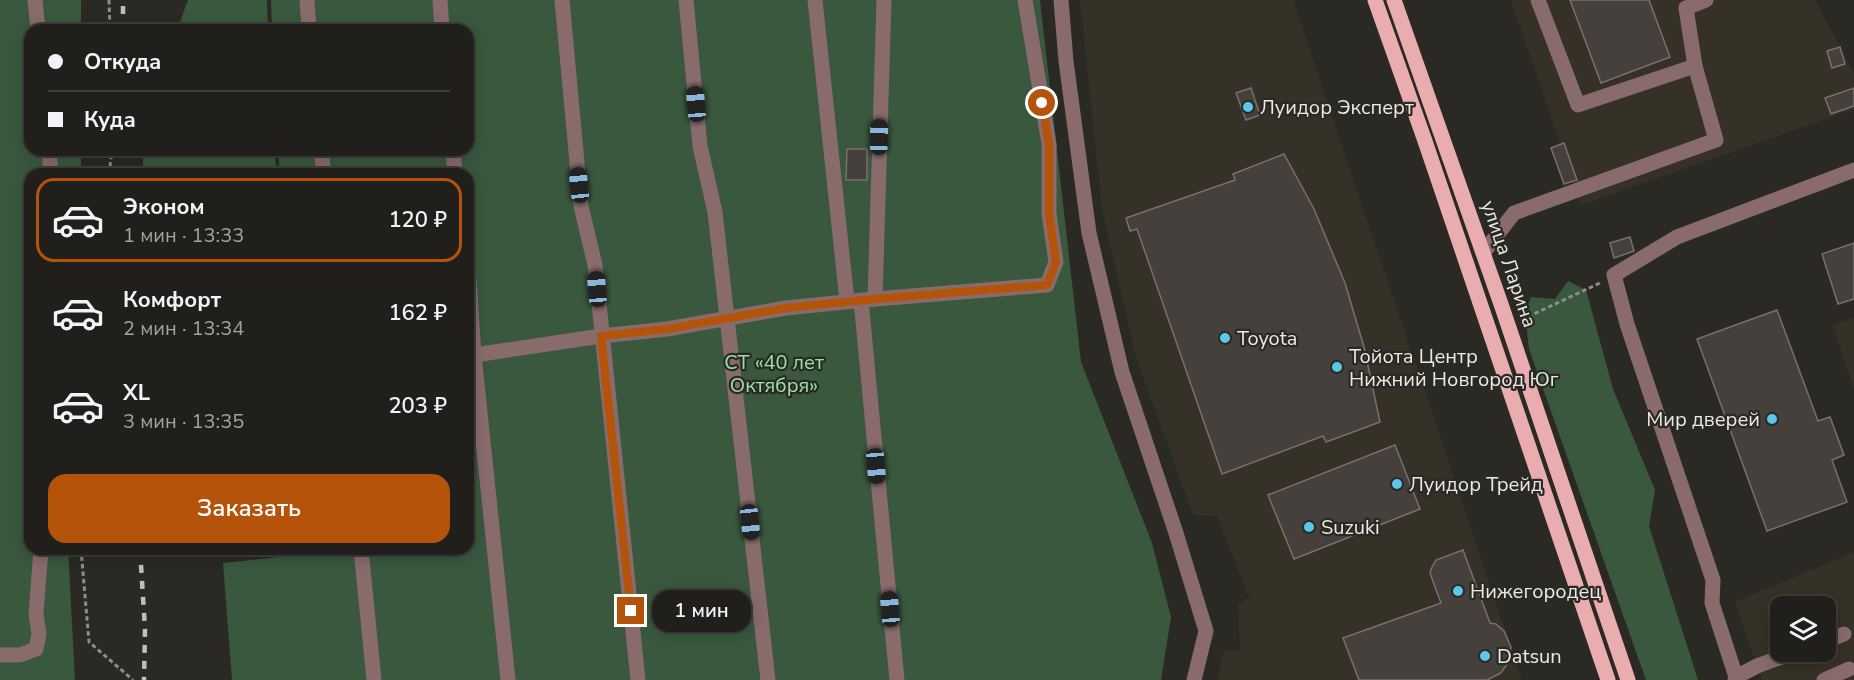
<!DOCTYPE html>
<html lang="ru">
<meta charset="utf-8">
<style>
body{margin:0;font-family:"Nunito Sans",sans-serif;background:#282724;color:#f1f3f6;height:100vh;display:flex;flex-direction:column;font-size:22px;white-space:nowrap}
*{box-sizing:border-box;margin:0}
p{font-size:20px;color:#a2a2a3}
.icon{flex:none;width:33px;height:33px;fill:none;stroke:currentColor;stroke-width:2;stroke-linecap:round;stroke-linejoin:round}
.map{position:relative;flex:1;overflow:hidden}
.sheet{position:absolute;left:24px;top:168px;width:450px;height:387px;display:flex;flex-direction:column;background:#201f1b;border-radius:18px;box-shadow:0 3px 15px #0003,0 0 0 2px #3d3d3a}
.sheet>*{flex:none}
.hud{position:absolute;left:24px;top:24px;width:450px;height:132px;border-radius:18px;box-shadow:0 3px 15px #0003,0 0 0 2px #3d3d3a;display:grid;align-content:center;height:132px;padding:0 24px;background:#201f1b}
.fabs{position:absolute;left:1770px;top:596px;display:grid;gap:12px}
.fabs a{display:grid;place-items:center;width:66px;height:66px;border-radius:12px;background:#201f1b;box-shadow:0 3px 15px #0003,0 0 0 2px #3d3d3a;font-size:30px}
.end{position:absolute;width:27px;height:27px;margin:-14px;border:8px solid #b45309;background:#fff;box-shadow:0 0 0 3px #fff}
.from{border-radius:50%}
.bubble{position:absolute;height:42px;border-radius:18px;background:#201f1b;box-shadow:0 3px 15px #0003,0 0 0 2px #3d3d3a;font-size:20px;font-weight:600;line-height:42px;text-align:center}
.car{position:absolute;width:18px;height:36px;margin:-18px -9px;border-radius:8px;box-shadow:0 0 4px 2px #0007;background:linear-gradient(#222 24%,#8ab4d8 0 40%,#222 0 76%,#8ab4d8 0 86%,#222 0)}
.hud b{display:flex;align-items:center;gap:21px;height:57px;font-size:22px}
.hud b+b{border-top:2px solid #3d3d3a}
.hud i{width:15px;height:15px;background:#f1f3f6}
ul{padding:10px 0 0;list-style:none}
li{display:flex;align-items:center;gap:18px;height:84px;margin:0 12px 9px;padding:0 12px;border:3px solid transparent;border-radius:18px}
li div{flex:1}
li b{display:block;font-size:22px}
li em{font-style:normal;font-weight:600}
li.active{border-color:#b45309}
li>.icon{width:54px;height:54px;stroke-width:1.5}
.button{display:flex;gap:12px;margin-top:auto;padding:12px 24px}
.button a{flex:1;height:69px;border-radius:18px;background:#b45309;color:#fff;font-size:24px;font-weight:600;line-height:69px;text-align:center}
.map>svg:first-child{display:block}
.built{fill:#363126;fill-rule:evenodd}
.green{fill:#39583e}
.building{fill:#46403c;stroke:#77706d;stroke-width:1.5}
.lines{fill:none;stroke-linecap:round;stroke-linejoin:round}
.path{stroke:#8e8d88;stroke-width:3;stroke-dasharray:4.5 3;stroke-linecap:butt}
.minor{stroke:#896b6c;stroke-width:15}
.major{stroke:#eaadaf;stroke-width:15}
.rail{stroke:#bfbeba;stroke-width:4.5;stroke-dasharray:8 8;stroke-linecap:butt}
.route{stroke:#b45309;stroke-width:8}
.poi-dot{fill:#5cc7e8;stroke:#2b2924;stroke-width:2}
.labels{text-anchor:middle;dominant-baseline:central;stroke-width:4.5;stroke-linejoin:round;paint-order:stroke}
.poi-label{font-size:20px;fill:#eae9e5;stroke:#2b2924;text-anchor:start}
.street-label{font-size:20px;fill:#eae9e5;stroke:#2b2924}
.park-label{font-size:20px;fill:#98e2a3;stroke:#2b2924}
</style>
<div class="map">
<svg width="1854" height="680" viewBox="0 0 1854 680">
<rect width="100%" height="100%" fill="#2b2924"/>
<!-- built -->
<g class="built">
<polygon points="1080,0 1293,0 1522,680 1217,680 1224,651 1240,650 1238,604 1249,598 1217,516 1193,515 1135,354 1102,209"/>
<polygon points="1511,0 1815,0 1854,73 1854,109 1581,205"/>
<polygon points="1854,318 1854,390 1833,325"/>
<path d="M 1854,552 L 1854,680 L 1762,680 L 1735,602 ZM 1780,606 L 1826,606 L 1826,651 L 1780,651 Z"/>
</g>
<!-- green -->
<g class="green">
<polygon points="0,0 81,0 81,30 30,30 30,150 81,150 81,174 30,174 30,549 68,549 75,680 0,680"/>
<polygon points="188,0 267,0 268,30 177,30"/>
<polygon points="271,0 1040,0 1081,362 1152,543 1171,617 1161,680 232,680 223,563 299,555 299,549 468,549 468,174 280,174 278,150 468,150 468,30 272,30"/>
<polygon points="143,150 275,150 276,174 143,174"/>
<polygon points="1568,281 1586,290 1613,389 1655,490 1649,526 1698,680 1646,680 1529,349 1525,312 1531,297 1555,299"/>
</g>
<!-- building -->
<g class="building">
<polygon points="1570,0 1649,0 1670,57 1601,83"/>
<polygon points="1840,47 1845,64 1832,68 1827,51"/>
<polygon points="1251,88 1260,115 1246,120 1236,93"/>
<polygon points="1854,88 1854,106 1831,114 1825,98"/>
<polygon points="1564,143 1577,180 1564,184 1551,148"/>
<polygon points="847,149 867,149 867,180 846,180"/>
<polygon points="1284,154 1314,209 1345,283 1364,347 1380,422 1326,442 1323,436 1222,474 1137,229 1130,231 1126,218 1235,180 1233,174"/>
<polygon points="1630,237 1634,251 1614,258 1610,243"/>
<polygon points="1854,243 1854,299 1838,304 1822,254"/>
<polygon points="1777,310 1818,421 1830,417 1844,455 1832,460 1847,502 1767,531 1697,339"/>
<polygon points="1395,445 1420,509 1294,559 1268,495"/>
<polygon points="1463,550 1490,623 1496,624 1504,631 1511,647 1509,661 1501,673 1487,680 1359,680 1343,638 1441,603 1430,573 1432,567 1436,560"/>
</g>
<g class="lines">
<!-- path -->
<g class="path">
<polyline points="109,0 110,30"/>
<polyline points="109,174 112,150"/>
<polyline points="1521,320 1602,282"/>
<polyline points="81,549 89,642 133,680"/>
</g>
<!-- minor -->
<g class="minor">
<polyline points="35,0 38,30"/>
<polyline points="307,0 309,30"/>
<polyline points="440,0 442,30"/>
<polyline points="562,0 581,206 595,265 638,680"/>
<polyline points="686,0 700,146 715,212 768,680"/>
<polyline points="815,0 847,301"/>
<polyline points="1061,0 1066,61 1089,233 1122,372 1176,533 1206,631 1194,680"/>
<polyline points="1695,66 1686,8 1706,0"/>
<polyline points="49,150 51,174"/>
<polyline points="321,150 324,174"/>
<polyline points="453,150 455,174"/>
<polyline points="1483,253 1514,213 1716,140 1695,66 1578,105 1538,0"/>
<polyline points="468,265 474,355 508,680"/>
<polyline points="875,299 884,0"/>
<polyline points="861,300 897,680"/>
<polyline points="468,356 601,336 667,329 786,308 875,299 1047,285 1056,262 1049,214 1049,144 1025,0"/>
<polyline points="361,549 374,680"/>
<polyline points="1826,641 1844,634"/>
<polyline points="0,655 20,655 36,649 39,634 36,614 41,549"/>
<polyline points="1736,677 1757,666 1798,651"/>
<polyline points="1735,680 1736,677 1712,603 1713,580 1627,324 1614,275 1677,237 1854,170"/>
<polyline points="1824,680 1849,669"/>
</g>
<!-- major -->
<g class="major">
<polyline points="1375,0 1425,141 1608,680"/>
<polyline points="1394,0 1502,307 1628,680"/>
</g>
<!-- rail -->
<g class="rail">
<polyline points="123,30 123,0"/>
<polyline points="122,150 123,174"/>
<polyline points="140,549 145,629 144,680"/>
</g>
</g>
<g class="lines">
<!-- route -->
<polyline class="route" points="631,611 601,336 667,329 786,308 875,299 1047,285 1056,262 1049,213 1049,144 1042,103"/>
</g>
<!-- markers -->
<g class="poi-dot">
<circle cx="1248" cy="107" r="6"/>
<circle cx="1225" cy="338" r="6"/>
<circle cx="1337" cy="367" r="6"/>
<circle cx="1772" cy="419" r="6"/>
<circle cx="1397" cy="484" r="6"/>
<circle cx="1309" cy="527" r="6"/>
<circle cx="1458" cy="591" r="6"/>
<circle cx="1485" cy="656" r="6"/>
</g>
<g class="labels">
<!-- poi labels -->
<g class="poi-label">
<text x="1260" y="107">Луидор Эксперт</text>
<text x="1237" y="338">Toyota</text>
<text x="1349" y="356">Тойота Центр<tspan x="1349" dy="23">Нижний Новгород Юг</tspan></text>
<text x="1760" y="419" text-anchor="end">Мир дверей</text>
<text x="1409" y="484">Луидор Трейд</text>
<text x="1321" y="527">Suzuki</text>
<text x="1470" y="591">Нижегородец</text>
<text x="1497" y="656">Datsun</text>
</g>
<!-- street labels -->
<g class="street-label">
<text transform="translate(1509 264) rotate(71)">улица Ларина</text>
</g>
<!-- park labels -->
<g class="park-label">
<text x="774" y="362">СТ «40 лет<tspan x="774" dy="23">Октября»</tspan></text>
</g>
</g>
</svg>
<div class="fabs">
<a><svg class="icon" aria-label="layers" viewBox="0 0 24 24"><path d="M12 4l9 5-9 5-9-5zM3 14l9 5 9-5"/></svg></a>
</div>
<i class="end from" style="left:1042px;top:103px"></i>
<i class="end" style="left:631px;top:611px"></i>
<div class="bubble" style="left:652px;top:590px;width:99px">1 мин</div>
<i class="car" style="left:696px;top:104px;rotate:355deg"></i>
<i class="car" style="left:879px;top:137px;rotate:1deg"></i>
<i class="car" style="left:579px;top:185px;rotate:354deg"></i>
<i class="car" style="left:597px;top:289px;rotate:355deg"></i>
<i class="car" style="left:876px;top:466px;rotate:175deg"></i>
<i class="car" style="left:750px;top:522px;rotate:174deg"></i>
<i class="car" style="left:890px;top:609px;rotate:355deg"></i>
<div class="hud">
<b><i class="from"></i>Откуда</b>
<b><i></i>Куда</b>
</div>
<section class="sheet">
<ul>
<li class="active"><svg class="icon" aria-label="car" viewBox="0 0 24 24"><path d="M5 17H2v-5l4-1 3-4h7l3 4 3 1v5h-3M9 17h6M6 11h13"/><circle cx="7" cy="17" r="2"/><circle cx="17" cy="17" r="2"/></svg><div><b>Эконом</b><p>1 мин · 13:33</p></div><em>120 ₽</em></li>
<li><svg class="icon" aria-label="car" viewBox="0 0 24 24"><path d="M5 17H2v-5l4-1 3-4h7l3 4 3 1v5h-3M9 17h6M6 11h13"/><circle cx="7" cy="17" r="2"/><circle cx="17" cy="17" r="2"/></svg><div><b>Комфорт</b><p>2 мин · 13:34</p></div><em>162 ₽</em></li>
<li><svg class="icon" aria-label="car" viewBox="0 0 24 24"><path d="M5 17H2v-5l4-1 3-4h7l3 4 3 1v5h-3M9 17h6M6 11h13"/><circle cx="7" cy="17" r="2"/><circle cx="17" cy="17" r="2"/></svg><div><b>XL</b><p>3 мин · 13:35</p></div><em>203 ₽</em></li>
</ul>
<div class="button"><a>Заказать</a></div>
</section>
</div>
